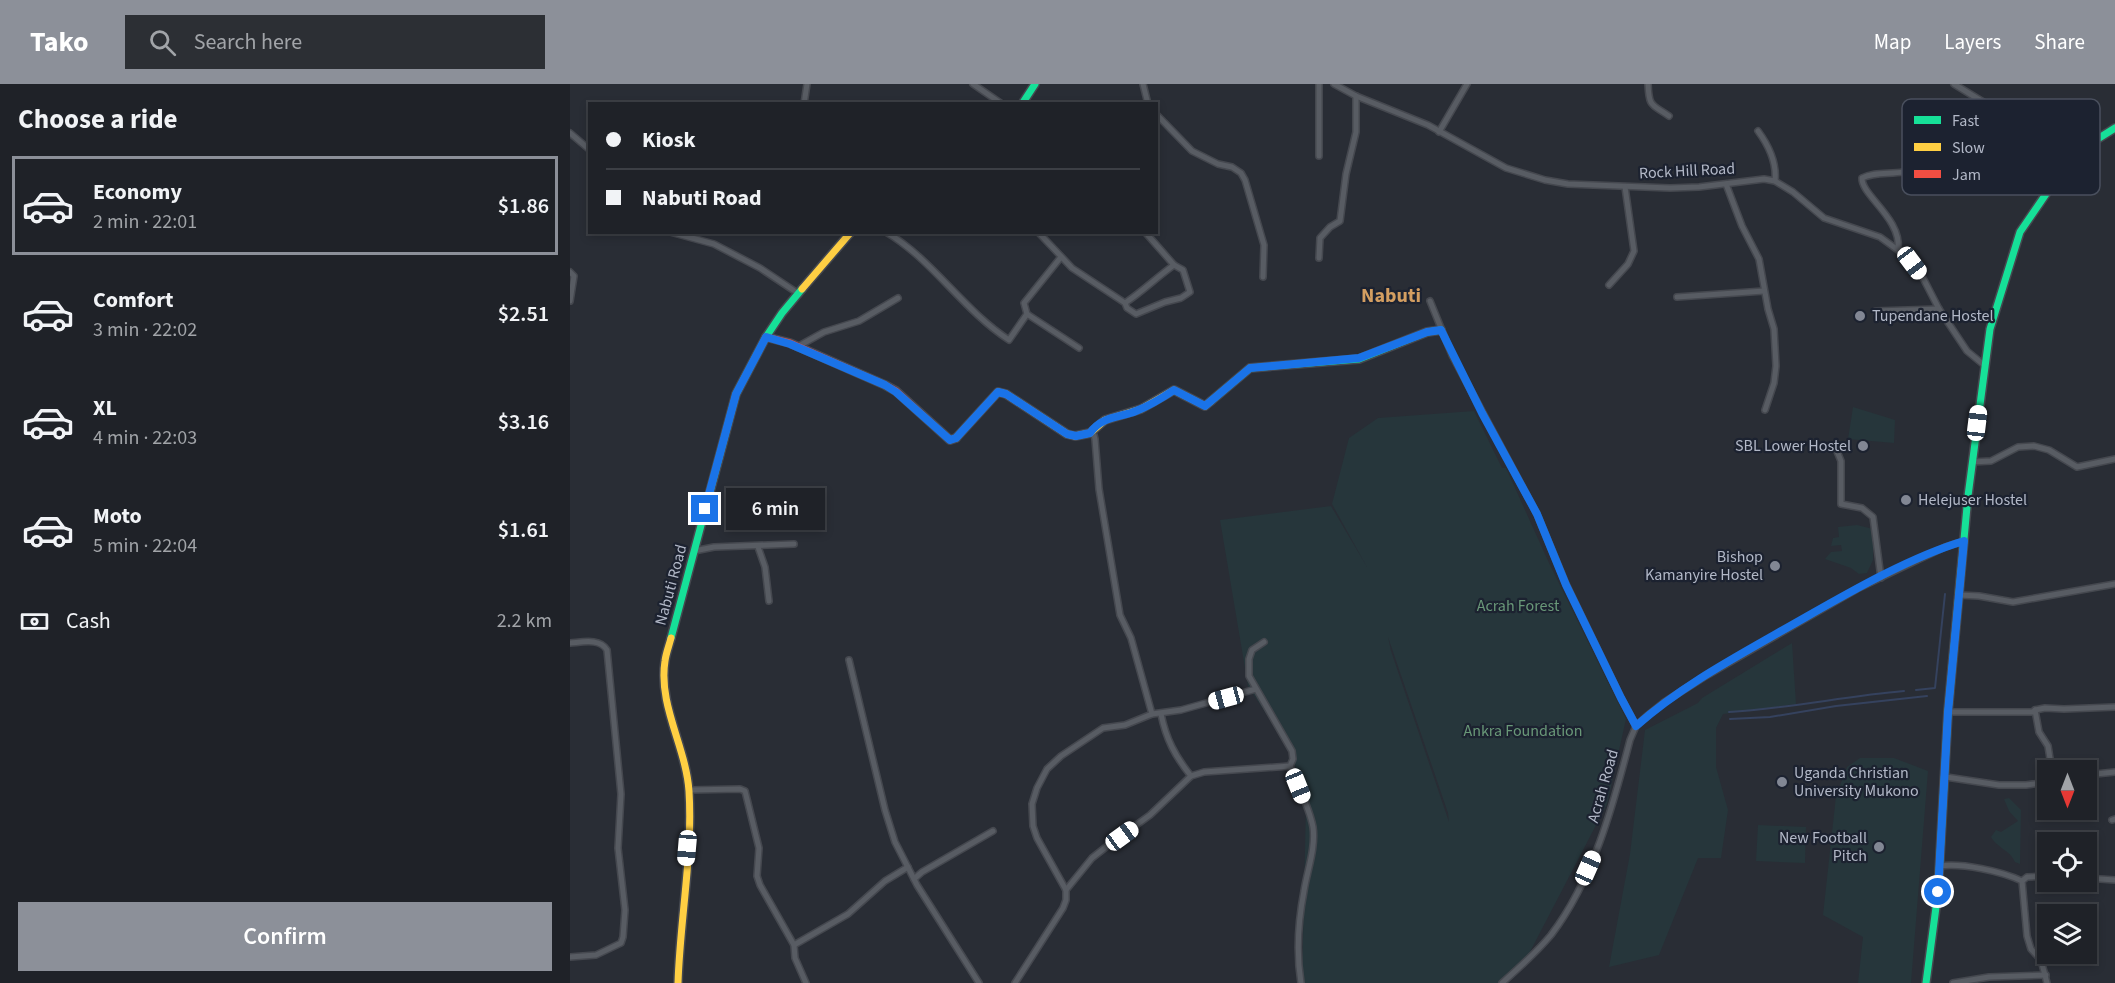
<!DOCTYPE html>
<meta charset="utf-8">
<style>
body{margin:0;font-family:"Source Sans 3",sans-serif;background:#2c2f34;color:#f1f3f6;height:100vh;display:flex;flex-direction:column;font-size:22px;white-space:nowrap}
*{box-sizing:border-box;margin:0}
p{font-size:20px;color:#a1a4a8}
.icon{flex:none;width:33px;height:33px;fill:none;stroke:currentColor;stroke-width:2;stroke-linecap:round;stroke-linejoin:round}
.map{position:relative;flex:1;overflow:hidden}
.drawer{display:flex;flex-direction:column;background:#1f2228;width:570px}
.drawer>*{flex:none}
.banner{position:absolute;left:18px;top:18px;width:570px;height:132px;border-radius:0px;box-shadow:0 3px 9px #0003,0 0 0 2px #3c3f45;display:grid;align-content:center;height:132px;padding:0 18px;background:#1f2228}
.needle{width:39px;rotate:180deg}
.tools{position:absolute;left:1467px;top:676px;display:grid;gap:12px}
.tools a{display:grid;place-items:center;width:60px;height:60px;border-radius:0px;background:#1f2228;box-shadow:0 3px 9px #0003,0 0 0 2px #3c3f45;font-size:30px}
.end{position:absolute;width:27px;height:27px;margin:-14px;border:8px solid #1a73e8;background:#fff;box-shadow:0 0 0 3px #fff}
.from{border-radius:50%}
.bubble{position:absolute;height:42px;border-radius:0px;background:#1f2228;box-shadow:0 3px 9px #0003,0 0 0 2px #3c3f45;font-size:20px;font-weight:600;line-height:42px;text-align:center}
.car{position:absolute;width:18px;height:36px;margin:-18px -9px;border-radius:8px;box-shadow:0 0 4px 2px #0007;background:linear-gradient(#fff 24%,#345 0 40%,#fff 0 76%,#345 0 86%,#fff 0)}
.banner b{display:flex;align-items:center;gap:21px;height:57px;font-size:22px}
.banner b+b{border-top:2px solid #3c3f45}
.banner i{width:15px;height:15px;background:#f1f3f6}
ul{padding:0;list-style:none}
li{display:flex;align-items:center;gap:18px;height:99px;margin:0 12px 9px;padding:0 6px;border:3px solid transparent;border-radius:0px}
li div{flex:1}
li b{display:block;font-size:22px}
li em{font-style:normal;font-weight:600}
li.current{border-color:#8c9099}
li>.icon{width:54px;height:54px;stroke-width:1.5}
h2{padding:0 18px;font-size:27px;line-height:72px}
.pay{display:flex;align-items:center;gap:15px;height:66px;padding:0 18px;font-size:22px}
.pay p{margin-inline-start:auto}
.cta{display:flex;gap:12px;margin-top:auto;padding:12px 18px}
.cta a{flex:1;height:69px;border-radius:0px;background:#8c9099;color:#fff;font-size:24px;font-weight:600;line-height:69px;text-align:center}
header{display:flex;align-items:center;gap:36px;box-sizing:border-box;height:84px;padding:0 30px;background:#8c9099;color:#fff}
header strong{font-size:28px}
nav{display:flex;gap:33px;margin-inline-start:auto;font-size:21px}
.search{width:420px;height:54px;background:#2c2f34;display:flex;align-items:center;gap:15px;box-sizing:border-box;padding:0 21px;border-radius:0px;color:#a1a4a8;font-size:22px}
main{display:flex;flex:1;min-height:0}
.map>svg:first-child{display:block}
.green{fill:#26363b;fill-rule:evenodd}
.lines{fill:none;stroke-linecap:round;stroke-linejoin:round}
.stream{stroke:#35425e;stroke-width:2}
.street-casing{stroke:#45484f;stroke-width:8}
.fast-casing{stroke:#45484f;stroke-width:10}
.slow-casing{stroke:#45484f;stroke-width:10}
.jam-casing{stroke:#45484f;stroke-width:10}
.street{stroke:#585c63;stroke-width:5}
.fast{stroke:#16e098;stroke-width:7}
.slow{stroke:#ffcf43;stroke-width:7}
.jam{stroke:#f24e42;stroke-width:7}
.route{stroke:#1a73e8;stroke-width:8}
.poi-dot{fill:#828794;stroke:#1c2230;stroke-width:2}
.labels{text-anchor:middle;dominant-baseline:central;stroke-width:4.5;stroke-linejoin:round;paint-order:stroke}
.street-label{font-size:16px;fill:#b2b8c7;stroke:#1c2230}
.poi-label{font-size:16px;fill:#b2b8c7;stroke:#1c2230;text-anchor:start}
.park-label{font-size:16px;fill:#699878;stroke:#1c2230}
.quarter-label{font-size:20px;font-weight:bold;fill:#d39e61;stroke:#1c2230}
.key{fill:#1c2230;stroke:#494f5d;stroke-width:1.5}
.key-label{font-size:16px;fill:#b2b8c7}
</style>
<header>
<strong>Tako</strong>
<div class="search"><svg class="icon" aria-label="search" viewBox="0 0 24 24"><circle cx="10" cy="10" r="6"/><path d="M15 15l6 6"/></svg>Search here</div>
<nav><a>Map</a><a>Layers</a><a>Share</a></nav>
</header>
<main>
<section class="drawer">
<h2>Choose a ride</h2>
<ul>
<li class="current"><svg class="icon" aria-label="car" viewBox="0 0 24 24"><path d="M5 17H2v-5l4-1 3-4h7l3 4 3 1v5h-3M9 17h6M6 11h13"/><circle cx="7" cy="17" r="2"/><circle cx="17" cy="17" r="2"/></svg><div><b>Economy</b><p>2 min · 22:01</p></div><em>$1.86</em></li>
<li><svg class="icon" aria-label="car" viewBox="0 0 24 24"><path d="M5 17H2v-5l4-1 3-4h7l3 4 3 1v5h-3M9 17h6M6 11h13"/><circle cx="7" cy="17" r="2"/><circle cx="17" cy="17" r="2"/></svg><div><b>Comfort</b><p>3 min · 22:02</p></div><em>$2.51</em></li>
<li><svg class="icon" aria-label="car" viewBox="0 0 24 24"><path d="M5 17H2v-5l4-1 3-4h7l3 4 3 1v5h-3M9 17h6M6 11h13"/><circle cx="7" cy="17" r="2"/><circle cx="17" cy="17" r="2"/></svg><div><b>XL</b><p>4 min · 22:03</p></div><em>$3.16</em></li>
<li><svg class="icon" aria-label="car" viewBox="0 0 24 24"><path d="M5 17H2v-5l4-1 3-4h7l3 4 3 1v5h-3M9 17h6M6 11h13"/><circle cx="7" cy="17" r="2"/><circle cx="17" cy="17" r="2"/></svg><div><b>Moto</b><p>5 min · 22:04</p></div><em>$1.61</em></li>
</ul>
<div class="pay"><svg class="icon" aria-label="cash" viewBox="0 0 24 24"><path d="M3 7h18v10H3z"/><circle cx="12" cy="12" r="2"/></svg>Cash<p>2.2 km</p></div>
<div class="cta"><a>Confirm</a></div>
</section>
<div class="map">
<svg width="1545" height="899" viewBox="0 0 1545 899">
<rect width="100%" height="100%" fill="#292d35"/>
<!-- green -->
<g class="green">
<polygon points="1283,323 1325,336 1324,359 1278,355"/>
<path d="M 904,327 L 932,384 L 936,384 L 979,479 L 1056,635 L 1037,720 L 950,887 L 930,899 L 732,899 L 736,722 L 722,670 L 678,602 L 650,436 L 761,422 L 797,483 L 762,420 L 779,354 L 808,334 ZM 818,553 L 878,729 L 879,738 L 821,567 Z"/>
<polygon points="1287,441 1303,445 1303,476 1297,489 1289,490 1281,484 1255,475 1261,468 1272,467 1271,461 1261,462 1263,454 1269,453 1268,443"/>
<polygon points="1222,559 1226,620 1153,630 1146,644 1146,683 1158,726 1151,774 1128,774 1089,871 1039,883 1060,770 1075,646 1128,619 1132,614"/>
<polygon points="1290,674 1324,674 1358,687 1341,899 1288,899 1293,853 1253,831 1266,712 1277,683"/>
<path d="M 1439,714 L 1451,726 L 1450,780 L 1445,778 C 1440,766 1427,764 1421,753 L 1426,746 L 1431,748 L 1448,737 L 1439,727 L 1434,715 Z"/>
<polygon points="1188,741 1236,743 1235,779 1186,777"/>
</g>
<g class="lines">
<!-- stream -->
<g class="stream">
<polyline points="1346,606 1365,604 1375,510"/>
<path d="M 1159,628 C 1217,625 1275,612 1334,607"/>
<polyline points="1160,635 1200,633 1266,622 1357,612"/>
</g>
<defs>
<g id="street">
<polyline points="403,0 432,20"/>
<polyline points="573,0 578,20"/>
<polyline points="764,0 786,12 858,41 936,84 975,96 998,100 1100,104 1129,103 1194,95 1205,97 1223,108 1254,134 1310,153 1332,169 1352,192 1369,225 1397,267 1414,281"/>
<path d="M 1078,0 C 1079,24 1082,20 1099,32"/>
<polyline points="1384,0 1423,24 1473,42 1510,66"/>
<polyline points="234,20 237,0"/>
<polyline points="586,30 622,67 648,80 662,83 671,89 675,96 694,161 693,193"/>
<path d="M 1188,47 C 1199,62 1207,78 1205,97"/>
<polyline points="869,48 897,0"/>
<polyline points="0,49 20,66"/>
<polyline points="749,72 749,0"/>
<polyline points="1156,100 1172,142 1189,175 1198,225 1204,245 1206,282 1204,299 1195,326"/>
<polyline points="100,148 144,160 190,184 229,210"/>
<path d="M 316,148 C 363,176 393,226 439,256 L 457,230 L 454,219 L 491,173"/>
<path d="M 468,148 L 502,184 L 555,219 L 557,224 L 566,230 L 595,218 L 611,214 L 620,208 L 613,186 L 604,181 C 587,193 573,207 555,219"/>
<polyline points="575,148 604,181"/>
<path d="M 1328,165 C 1332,135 1291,111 1292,94 C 1309,85 1331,94 1348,82 C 1362,71 1351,54 1371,41 C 1384,40 1395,49 1408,41 L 1411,18"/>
<polyline points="749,174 750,154 760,143 770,137 776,90 786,48 786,12"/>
<polyline points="0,188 4,192 0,217"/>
<polyline points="1039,201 1058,180 1064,167 1055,103"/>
<polyline points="1107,213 1194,207"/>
<polyline points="860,217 882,271 967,430 996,500 1051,614 1066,642"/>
<polyline points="1306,227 1369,225"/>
<polyline points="457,230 509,264"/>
<polyline points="227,263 254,248 289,237 328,214"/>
<polyline points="520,349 524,351 525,355 529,405 550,531 561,554 582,630"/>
<polyline points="1266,365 1271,377 1271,420 1292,424 1303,433 1311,494"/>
<polyline points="1402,378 1421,377 1448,363 1464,362 1479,366 1507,383 1545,375"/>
<polyline points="188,463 195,483 199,517"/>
<polyline points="124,467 144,463 224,460"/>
<polyline points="1389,511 1409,512 1443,518 1545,500"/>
<path d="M 0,559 C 13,558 30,554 37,566 L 51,710 L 48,764 L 55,826 L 53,853 L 51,859 L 26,871 L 0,873"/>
<polyline points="279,576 315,726 325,758 347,801 409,899"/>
<polyline points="1465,626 1475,624 1494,625 1545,623"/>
<polyline points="1378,628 1463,628 1465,626 1469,648 1478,662 1482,687"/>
<path d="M 591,630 C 596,655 605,672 621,692"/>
<path d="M 720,682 C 727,701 739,722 743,743 C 746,764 737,787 734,807 C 728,838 726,868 731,899"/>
<polyline points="1516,691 1545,688"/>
<polyline points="1376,693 1429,701 1456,701 1478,698"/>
<polyline points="119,706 170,705 175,707 189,764 187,792 190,801 224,861"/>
<polyline points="1542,736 1545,735"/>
<path d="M 1370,782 C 1392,779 1431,787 1452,797 L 1457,852 L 1461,865 L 1471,876 L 1477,899"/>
<polyline points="1516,794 1545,796"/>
<polyline points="344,795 352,788 423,747"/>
<polyline points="1452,797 1457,793 1478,792"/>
<polyline points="496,806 522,774 536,763 580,731 621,692 634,688 720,682 723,675 722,667 679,592 679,575 682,566 694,558"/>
<polyline points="236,899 225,874 224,861 278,830 315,797 338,783"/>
<polyline points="445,899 493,824 496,816 496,806 467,754 463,742 462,720 467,704 477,685 491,672 533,644 555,641 582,630 611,626 686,605"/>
<path d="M 932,899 C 949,884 966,869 981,851 C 1023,796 1043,722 1060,656 L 1066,642 L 1078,631 L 1093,619 L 1134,593 L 1287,505 L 1375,463 L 1394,457"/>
<polyline points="1383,899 1419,893 1476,891"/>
</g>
<g id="fast">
<polyline points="452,20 465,0"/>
<polyline points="641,317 680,284 789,275 857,248 871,246"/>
<polyline points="101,554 166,310 196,253 212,229 232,205"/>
<polyline points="1356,899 1368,808 1378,628 1398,412 1420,245 1450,148 1489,91 1510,66 1545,44"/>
</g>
<g id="slow">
<polyline points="232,205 281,148"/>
<polyline points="386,354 428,308 436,310 497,350 505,352 520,349 535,336 571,325 604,306 635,322 641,317"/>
<path d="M 101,554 C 99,562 96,569 95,577 C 88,621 116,663 119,707 C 123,771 110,835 108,899"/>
</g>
<polyline id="jam" points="196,253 220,259 315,301 326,307 380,356 386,354"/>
</defs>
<!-- street casing -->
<use href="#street" class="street-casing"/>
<!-- fast casing -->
<use href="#fast" class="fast-casing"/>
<!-- slow casing -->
<use href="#slow" class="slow-casing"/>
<!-- jam casing -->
<use href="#jam" class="jam-casing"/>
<!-- street -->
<use href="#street" class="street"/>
<!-- fast -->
<use href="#fast" class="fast"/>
<!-- slow -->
<use href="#slow" class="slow"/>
<!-- jam -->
<use href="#jam" class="jam"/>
</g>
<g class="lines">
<!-- route -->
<path class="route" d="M 135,425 L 166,310 L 196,253 L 220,260 L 315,301 L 326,308 L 380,356 L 386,354 L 428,308 L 436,310 L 497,350 L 506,352 L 520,349 C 532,332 549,334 566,327 C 579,322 592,314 604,306 L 635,322 L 680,284 L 789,274 L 857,248 L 871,246 L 912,329 L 967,430 L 996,501 L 1051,614 L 1066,642 C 1110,603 1162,575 1213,546 C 1268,515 1334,475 1394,457 L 1378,628 L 1368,808"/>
</g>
<!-- markers -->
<g class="poi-dot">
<circle cx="1290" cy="232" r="6"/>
<circle cx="1293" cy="362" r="6"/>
<circle cx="1336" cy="416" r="6"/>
<circle cx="1205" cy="482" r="6"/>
<circle cx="1212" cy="698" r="6"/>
<circle cx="1309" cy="763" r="6"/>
</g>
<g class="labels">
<!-- street labels -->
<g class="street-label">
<text transform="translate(1117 87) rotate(-3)">Rock Hill Road</text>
<text transform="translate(101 501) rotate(-75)">Nabuti Road</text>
<text transform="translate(1033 702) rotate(-74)">Acrah Road</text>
</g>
<!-- poi labels -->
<g class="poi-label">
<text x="1302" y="232">Tupendane Hostel</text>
<text x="1281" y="362" text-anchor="end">SBL Lower Hostel</text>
<text x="1348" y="416">Helejuser Hostel</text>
<text x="1193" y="473" text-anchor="end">Bishop<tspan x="1193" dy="18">Kamanyire Hostel</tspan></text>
<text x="1224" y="689">Uganda Christian<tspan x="1224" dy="18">University Mukono</tspan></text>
<text x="1297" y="754" text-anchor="end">New Football<tspan x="1297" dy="18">Pitch</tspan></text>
</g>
<!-- park labels -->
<g class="park-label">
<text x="948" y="522">Acrah Forest</text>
<text x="953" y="647">Ankra Foundation</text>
</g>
<!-- quarter labels -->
<g class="quarter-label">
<text x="821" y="212">Nabuti</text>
</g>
</g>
<!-- legend -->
<rect x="1332" y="15" width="198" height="96" rx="9" class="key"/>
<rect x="1344" y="32" width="27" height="8" fill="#16e098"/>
<rect x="1344" y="59" width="27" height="8" fill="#ffcf43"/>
<rect x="1344" y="86" width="27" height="8" fill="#f24e42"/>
<g class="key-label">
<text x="1382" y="42">Fast</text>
<text x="1382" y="69">Slow</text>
<text x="1382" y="96">Jam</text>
</g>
</svg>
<div class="tools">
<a><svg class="needle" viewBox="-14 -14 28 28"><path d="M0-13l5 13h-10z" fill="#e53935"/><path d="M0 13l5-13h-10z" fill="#a1a4a8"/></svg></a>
<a><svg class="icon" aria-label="locate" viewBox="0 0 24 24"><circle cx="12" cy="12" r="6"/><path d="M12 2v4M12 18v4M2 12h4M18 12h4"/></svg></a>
<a><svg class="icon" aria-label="layers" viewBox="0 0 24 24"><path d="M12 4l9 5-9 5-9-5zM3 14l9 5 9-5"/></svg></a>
</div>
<i class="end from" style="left:1368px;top:808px"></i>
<i class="end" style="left:135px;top:425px"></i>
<div class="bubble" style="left:156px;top:404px;width:99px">6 min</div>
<i class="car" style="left:1342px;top:179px;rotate:143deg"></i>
<i class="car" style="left:1407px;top:339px;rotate:7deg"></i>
<i class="car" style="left:656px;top:614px;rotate:255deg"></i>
<i class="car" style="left:728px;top:702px;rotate:158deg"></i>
<i class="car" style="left:552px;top:752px;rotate:54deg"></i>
<i class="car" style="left:117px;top:764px;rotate:185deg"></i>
<i class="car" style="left:1018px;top:784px;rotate:24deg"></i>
<div class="banner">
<b><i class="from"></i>Kiosk</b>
<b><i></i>Nabuti Road</b>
</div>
</div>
</main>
